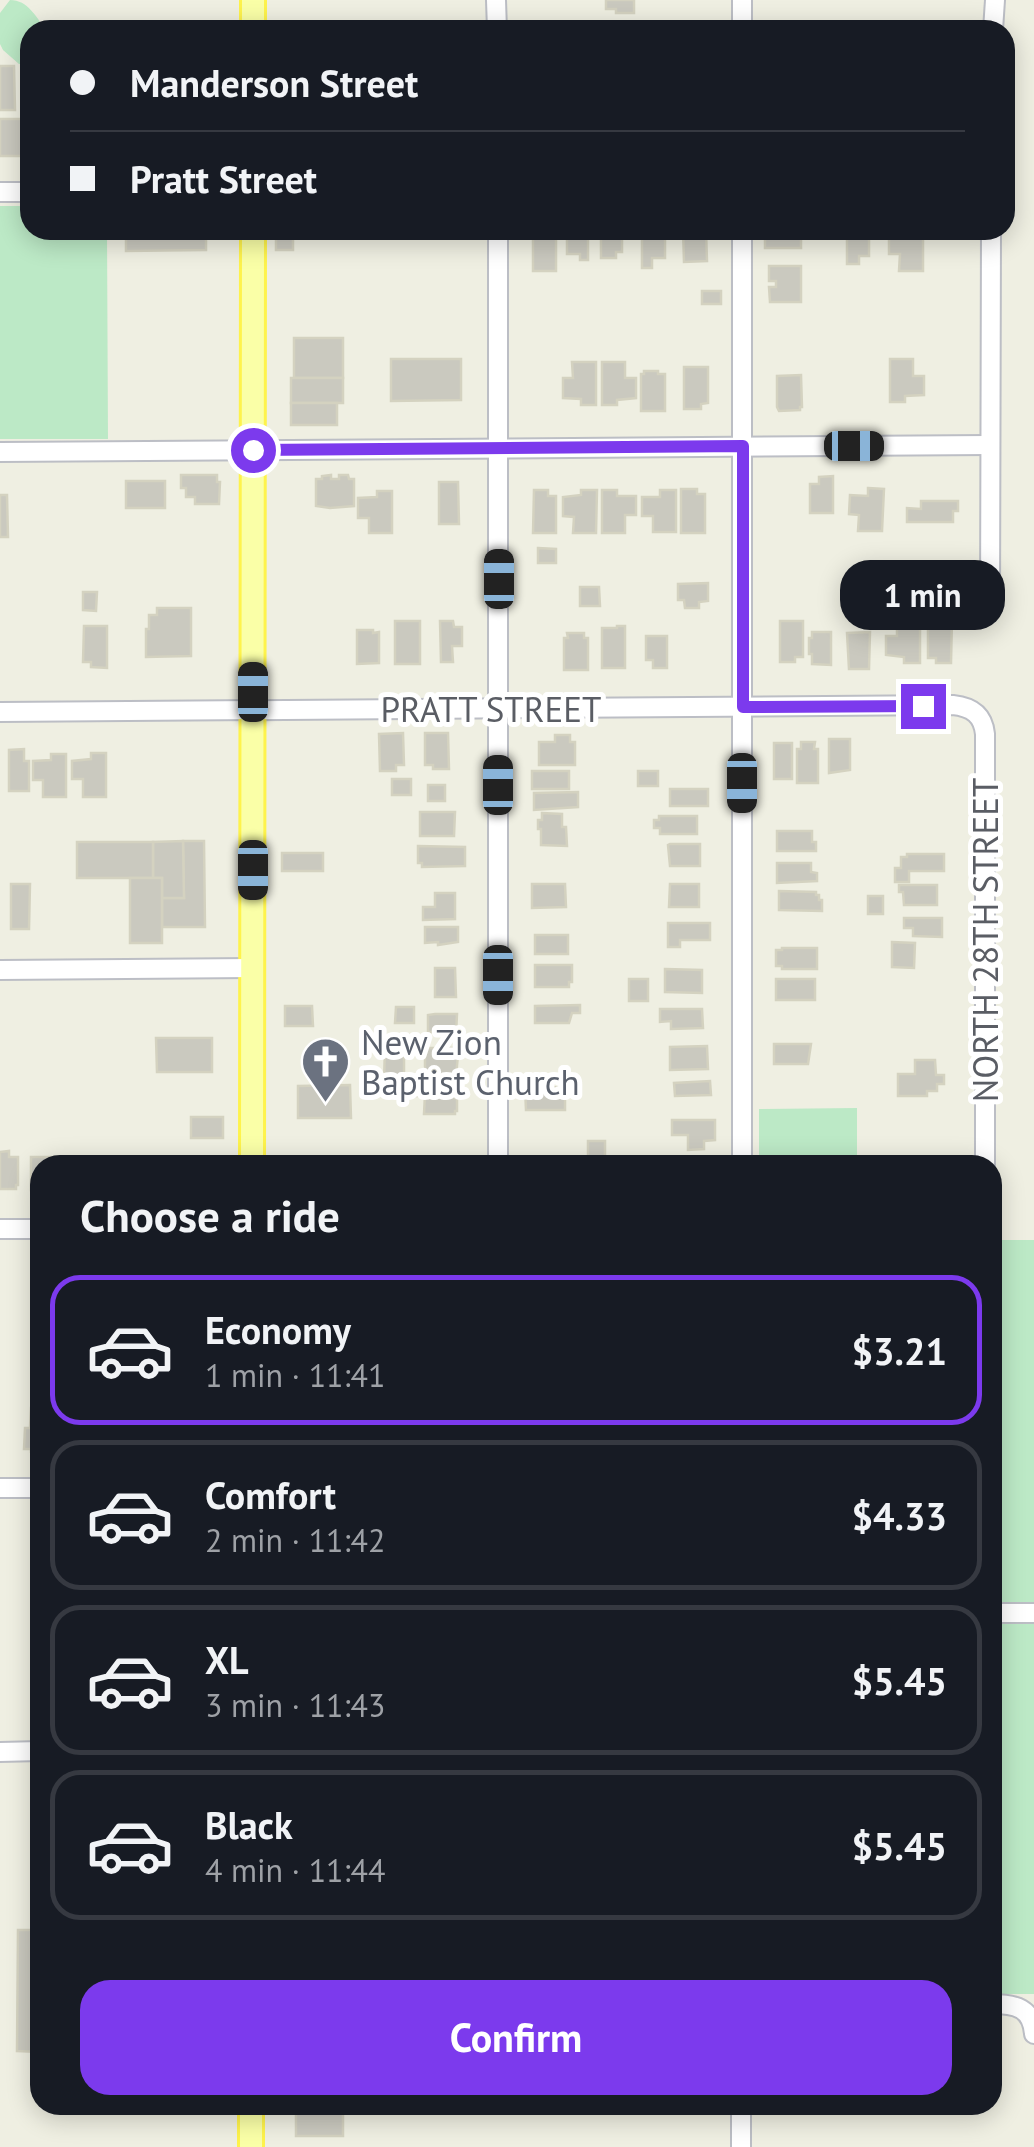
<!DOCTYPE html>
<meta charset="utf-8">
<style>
body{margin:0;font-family:"PT Sans",sans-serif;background:#242831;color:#f1f3f6;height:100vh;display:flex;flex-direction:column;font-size:38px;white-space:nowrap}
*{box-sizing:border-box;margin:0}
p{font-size:32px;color:#9ea1a6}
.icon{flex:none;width:55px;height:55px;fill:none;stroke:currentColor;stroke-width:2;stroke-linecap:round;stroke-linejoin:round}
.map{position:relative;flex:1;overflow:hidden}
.panel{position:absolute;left:30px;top:1155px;width:972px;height:960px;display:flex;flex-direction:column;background:#171b24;border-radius:30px;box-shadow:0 5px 25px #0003}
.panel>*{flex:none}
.hud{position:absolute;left:20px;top:20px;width:995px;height:220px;border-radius:30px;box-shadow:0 5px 25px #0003;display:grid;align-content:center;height:220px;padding:0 50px;background:#171b24}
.end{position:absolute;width:45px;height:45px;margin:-22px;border:12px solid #7c3aed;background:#fff;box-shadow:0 0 0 5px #fff}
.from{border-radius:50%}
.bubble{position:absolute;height:70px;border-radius:30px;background:#171b24;box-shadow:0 5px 25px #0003;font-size:32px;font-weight:700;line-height:70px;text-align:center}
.car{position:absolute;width:30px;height:60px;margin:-30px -15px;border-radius:12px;box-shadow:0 0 8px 2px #0007;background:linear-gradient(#222 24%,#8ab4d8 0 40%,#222 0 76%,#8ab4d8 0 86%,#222 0)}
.hud b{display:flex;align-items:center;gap:35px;height:95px;font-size:38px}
.hud b+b{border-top:2px solid #363941}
.hud i{width:25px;height:25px;background:#f1f3f6}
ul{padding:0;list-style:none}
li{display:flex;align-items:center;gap:30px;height:150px;margin:0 20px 15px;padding:0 30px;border:5px solid #363941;border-radius:30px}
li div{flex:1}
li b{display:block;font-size:38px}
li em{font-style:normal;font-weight:700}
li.selected{border-color:#7c3aed}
li>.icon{width:90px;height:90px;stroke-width:1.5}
h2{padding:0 50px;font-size:45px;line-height:120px}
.button{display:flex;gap:20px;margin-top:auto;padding:20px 50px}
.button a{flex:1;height:115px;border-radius:30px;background:#7c3aed;color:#fff;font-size:40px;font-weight:700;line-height:115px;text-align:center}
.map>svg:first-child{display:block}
.green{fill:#bce9c6}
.building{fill:#cac9bf;stroke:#d4d2c0;stroke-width:2.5}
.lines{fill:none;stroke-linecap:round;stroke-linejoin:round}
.minor-casing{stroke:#bcbec5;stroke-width:22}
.major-casing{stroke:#fef34c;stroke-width:28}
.minor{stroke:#fff;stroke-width:18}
.major{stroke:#faffa7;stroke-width:22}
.route{stroke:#7c3aed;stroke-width:12}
.labels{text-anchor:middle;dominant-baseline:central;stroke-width:10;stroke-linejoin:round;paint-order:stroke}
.street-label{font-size:35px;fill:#5a5d64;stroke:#fff}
.worship-label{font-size:35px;fill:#5b616d;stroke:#fff;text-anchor:start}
</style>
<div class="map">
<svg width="1034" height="2147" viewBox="0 0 1034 2147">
<rect width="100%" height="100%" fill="#efefe2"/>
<!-- green -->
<g class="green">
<path d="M 10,0 C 28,0 36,17 46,30 L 30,30 L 30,64 L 19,64 L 3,50 L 0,44 L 0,13 Z"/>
<polygon points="0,206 30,206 30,230 107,230 108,439 0,439"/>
<polygon points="857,1108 857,1165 759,1165 759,1109"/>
<rect x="993" y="1240" width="41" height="754"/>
</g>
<!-- building -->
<g class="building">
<polygon points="606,0 634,0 634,13 616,13 616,9 606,9"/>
<polygon points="0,66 14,66 15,110 0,110"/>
<rect x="0" y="119" width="30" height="37"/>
<polygon points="126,230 206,230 206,250 126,251"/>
<rect x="276" y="230" width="17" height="20"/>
<polygon points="567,230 585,230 585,234 588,234 588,260 580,260 580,254 567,254"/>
<polygon points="601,230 622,230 622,252 616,252 616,258 601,258"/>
<polygon points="642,230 665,230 665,258 652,258 652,268 642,268"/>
<polygon points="683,230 706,230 707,261 684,262"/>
<rect x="765" y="230" width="36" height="18"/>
<polygon points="847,230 869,230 869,256 859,256 859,264 847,264"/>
<polygon points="908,230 923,230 923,271 899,271 900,254 889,254 889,236 908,234"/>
<polygon points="533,231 548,231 548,236 556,236 556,271 533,271"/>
<polygon points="769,266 801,266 801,302 770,302 769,287 776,287 776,281 769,281"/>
<rect x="702" y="291" width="19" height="13"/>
<rect x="294" y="338" width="49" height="40"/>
<polygon points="391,359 461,359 461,400 391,401"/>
<polygon points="890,359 913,359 913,376 924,376 924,395 905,396 905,402 890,402"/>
<polygon points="572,362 596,362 596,405 581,405 581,399 563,398 563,378 573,378"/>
<polygon points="602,362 625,362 625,378 636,378 636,398 617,400 617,405 602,405"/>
<polygon points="684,367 708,367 708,403 701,404 701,409 684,409"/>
<polygon points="644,371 658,371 658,374 665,374 665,411 641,411 641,374 644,374"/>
<polygon points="801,375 802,407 800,407 800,410 779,411 777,407 777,376"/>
<rect x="291" y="378" width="52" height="25"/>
<rect x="291" y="403" width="46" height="22"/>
<polygon points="181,475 217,475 217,482 220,482 219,504 195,504 195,497 186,497 186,488 181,488"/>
<polygon points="331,475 331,479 339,479 339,475 348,475 349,479 354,479 354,506 330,508 316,506 316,479 322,479 322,476"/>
<polygon points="833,476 833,513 810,513 810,484 819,484 819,477"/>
<rect x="126" y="481" width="39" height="27"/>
<polygon points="439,482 458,482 459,524 439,524"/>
<polygon points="868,488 884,489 882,531 858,531 859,515 849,514 850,495 868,496"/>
<polygon points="681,489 697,489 697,494 705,494 705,533 681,533"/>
<polygon points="534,490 548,490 548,496 556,496 556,533 533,533"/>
<polygon points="581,490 597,490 596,533 573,533 574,517 563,516 563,497 581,495"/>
<polygon points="602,490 617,490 617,496 636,496 636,515 625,515 625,533 602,533"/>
<polygon points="660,490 676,490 676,532 653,532 653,516 642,516 642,497 660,497"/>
<polygon points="377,491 392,491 392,533 369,533 369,518 358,518 358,498 377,497"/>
<polygon points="0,495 7,495 8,537 0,537"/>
<polygon points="921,501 958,501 958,511 953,511 953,522 907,522 907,508 921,509"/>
<polygon points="538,548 556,549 556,563 538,563"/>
<polygon points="708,583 708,601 699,602 699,608 685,608 684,600 678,600 678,584"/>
<polygon points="580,587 599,587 600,606 580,606"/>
<polygon points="83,592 97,592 96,611 83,610"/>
<polygon points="157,608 191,608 191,656 146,657 146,629 149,629 149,615 157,615"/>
<polygon points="920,619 920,663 904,663 904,657 886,655 886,636 897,636 897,620"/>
<polygon points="928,619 952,619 951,663 936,663 936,658 928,658"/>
<rect x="395" y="621" width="25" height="43"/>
<polygon points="440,621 453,621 454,627 462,627 462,646 452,646 453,662 441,662"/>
<polygon points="780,621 803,621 803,657 795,657 795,662 780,662"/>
<polygon points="84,626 107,626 107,668 91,667 91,662 83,662"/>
<polygon points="617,626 625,626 625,668 602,668 602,628 617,628"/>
<polygon points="357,630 373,630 373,633 379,632 379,663 357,664"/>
<polygon points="812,632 831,632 831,665 812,664 812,654 809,654 809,638 812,638"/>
<polygon points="870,632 869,669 849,669 847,633"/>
<polygon points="567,633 584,633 584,638 588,638 588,670 564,670 564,638 568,638"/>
<polygon points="646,636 667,636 667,668 653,668 653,660 646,660"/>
<polygon points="403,733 404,765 396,765 396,771 380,771 379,734"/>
<polygon points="425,733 448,733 449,769 433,769 433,765 425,765"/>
<polygon points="555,735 570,735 570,742 575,742 575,765 539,765 539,742 555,742"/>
<polygon points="829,739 850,739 850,770 829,773"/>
<polygon points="801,742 815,742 814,749 818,749 818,783 797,783 797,749 801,749"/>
<rect x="774" y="743" width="18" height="36"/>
<polygon points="24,749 24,761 29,761 29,791 9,791 9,750"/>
<polygon points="91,753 106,753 106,797 83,797 83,779 72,779 72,761 91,759"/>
<polygon points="51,754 66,754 66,797 43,797 43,780 33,780 33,761 51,760"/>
<rect x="532" y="771" width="37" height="18"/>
<rect x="638" y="771" width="20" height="15"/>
<rect x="392" y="779" width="19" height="16"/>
<rect x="428" y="785" width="17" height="16"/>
<rect x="670" y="789" width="38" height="17"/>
<polygon points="578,792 578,807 534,810 534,793"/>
<polygon points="420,812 455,812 454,836 420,836"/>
<polygon points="542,813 562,814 562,827 566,827 567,846 541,845 541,829 538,829 538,820 542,820"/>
<polygon points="659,816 697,816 697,834 660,834 660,828 654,828 654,820 659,820"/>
<polygon points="777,831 812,831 812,842 816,842 816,851 777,851"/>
<polygon points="183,841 204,841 205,927 162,927 162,898 184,898"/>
<polygon points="183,841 184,898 162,898 162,878 153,878 153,842"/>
<rect x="77" y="842" width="76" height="36"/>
<polygon points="670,844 700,844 700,866 670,866 668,845"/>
<polygon points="418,846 465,847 465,866 422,867 422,863 418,863"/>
<rect x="282" y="853" width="41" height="18"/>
<polygon points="907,854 944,854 944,871 909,871 909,882 895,882 895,868 901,868 901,857 907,857"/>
<polygon points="777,863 811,863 811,872 817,873 817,881 777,883"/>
<rect x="130" y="878" width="32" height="65"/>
<polygon points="11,884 30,884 29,929 11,929"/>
<polygon points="532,884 565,884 566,907 532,908"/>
<polygon points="670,884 699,884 699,907 669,907"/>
<polygon points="899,885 937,885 937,905 904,905 903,892 899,892"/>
<polygon points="779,891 816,892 816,895 819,895 819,900 822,900 822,911 779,910"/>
<polygon points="435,893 455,893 455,919 423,920 423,907 435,907"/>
<rect x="868" y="896" width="15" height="18"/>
<polygon points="904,918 942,918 942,937 913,936 913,928 904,928"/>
<polygon points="668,923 710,923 710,940 680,940 680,947 668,947"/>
<polygon points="425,927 458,927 458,942 438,945 438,942 425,943"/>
<rect x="535" y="935" width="33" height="19"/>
<polygon points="892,942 915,943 914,968 892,967"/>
<polygon points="782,948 817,948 817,969 782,969 782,966 776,966 776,950 782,950"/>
<polygon points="535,965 572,965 572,982 569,982 569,987 535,987"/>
<polygon points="435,968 455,968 456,997 435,997"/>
<polygon points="665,969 702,970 702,993 665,992"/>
<rect x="629" y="979" width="19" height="22"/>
<rect x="776" y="979" width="39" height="21"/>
<polygon points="580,1005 580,1013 572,1013 569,1023 535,1023 535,1006"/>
<polygon points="285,1006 312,1006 313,1026 285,1026"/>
<polygon points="396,1007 414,1007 414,1023 395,1023"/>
<polygon points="660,1009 702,1009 703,1028 671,1029 671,1021 660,1022"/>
<polygon points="435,1014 457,1014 456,1035 436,1035 436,1032 428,1032 428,1015"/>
<polygon points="156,1038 212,1038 212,1072 157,1072"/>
<polygon points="774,1044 811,1044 808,1064 774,1064"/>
<polygon points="385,1046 404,1046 404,1082 384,1082"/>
<polygon points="707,1046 708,1069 670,1070 670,1047"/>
<polygon points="425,1048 456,1048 456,1055 458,1055 456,1076 425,1075"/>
<polygon points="915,1060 935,1060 936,1075 944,1075 944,1084 937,1084 937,1091 927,1091 927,1096 898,1096 898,1074 915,1074"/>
<polygon points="710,1081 711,1095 675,1096 674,1083"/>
<rect x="399" y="1084" width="21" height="12"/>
<polygon points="350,1085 351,1118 298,1118 298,1086"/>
<polygon points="570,1087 570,1096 565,1096 565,1110 526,1110 525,1088"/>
<polygon points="432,1091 455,1092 455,1098 457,1098 457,1111 455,1111 455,1114 424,1114 425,1094 432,1094"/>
<rect x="191" y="1117" width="32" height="21"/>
<polygon points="672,1120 715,1120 715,1140 704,1141 704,1149 688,1150 688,1135 672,1135"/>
<rect x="588" y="1141" width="17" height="24"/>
<polygon points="9,1151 9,1157 18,1157 18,1185 16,1185 16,1189 0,1189 0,1152"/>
<polygon points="31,1157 53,1157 53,1165 40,1165 40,1190 31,1190"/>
<polygon points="32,1257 40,1257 40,1295 32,1296"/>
<polygon points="39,1401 40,1453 31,1452 31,1449 24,1449 25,1428 30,1428 31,1408 39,1408"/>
<polygon points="18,1930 40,1930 40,2052 17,2051"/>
<rect x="296" y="2105" width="47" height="31"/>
</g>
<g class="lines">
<defs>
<g id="minor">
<polyline points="496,0 497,30"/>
<polyline points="742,30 742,0"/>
<polyline points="993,30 995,0"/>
<polyline points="0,192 30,192"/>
<polyline points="498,230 498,1165"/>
<polyline points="0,452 990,445"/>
<polyline points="990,610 991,230"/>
<path d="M 0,712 L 953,705 C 972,707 983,715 985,734 L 985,1165"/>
<polyline points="0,970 252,968"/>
<polyline points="742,1165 742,230"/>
<polyline points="0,1229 40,1229"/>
<polyline points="0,1488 40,1488"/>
<polyline points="992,1613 1034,1613"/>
<polyline points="0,1752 40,1751"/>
<path d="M 992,2004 C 1016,2004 1032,2008 1034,2034"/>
<polyline points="741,2147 741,2105"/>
</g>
<g id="major">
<polyline points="253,0 253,30"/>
<polyline points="252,1165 253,230"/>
<polyline points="251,2105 251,2147"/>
</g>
</defs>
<!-- minor casing -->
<use href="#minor" class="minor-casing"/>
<!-- major casing -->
<use href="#major" class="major-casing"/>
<!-- minor -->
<use href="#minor" class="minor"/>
<!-- major -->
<use href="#major" class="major"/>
</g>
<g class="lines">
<!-- route -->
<polyline class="route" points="253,450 743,446 743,707 923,706"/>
</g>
<!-- icons -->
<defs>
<symbol id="church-pin" viewBox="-11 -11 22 30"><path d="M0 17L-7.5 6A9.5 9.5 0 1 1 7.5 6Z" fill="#6b7280" stroke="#fff"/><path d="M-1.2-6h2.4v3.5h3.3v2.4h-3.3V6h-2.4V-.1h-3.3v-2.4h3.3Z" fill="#fff"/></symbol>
</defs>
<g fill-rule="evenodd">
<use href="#church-pin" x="298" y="1034" width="55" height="75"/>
</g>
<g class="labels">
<!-- street labels -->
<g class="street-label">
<text x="491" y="709">PRATT STREET</text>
<text transform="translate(985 940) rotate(-90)">NORTH 28TH STREET</text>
</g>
<!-- worship labels -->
<g class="worship-label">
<text x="361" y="1042">New Zion<tspan x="361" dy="40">Baptist Church</tspan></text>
</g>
</g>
</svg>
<i class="end from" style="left:253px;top:450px"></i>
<i class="end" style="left:923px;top:706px"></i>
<div class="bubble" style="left:840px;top:560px;width:165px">1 min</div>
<i class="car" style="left:854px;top:446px;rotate:90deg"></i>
<i class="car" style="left:499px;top:579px;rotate:0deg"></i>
<i class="car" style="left:253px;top:692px;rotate:0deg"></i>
<i class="car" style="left:742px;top:783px;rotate:180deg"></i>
<i class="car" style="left:498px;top:785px;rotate:0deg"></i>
<i class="car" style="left:253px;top:870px;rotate:180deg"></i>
<i class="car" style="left:498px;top:975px;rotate:180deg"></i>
<div class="hud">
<b><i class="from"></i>Manderson Street</b>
<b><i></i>Pratt Street</b>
</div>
<section class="panel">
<h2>Choose a ride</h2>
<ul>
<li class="selected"><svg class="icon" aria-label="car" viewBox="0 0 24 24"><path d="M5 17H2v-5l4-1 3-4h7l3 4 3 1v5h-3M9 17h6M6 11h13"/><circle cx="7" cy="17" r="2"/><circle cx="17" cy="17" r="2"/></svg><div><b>Economy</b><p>1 min · 11:41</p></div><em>$3.21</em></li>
<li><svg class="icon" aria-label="car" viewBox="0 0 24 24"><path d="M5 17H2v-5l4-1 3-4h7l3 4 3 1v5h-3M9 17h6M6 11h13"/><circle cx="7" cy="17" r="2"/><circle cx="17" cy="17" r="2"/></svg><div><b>Comfort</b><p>2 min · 11:42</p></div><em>$4.33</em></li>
<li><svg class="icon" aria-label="car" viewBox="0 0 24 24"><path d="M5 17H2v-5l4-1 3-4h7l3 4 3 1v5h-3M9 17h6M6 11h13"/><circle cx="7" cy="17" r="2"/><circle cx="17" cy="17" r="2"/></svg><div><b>XL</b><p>3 min · 11:43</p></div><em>$5.45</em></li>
<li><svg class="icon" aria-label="car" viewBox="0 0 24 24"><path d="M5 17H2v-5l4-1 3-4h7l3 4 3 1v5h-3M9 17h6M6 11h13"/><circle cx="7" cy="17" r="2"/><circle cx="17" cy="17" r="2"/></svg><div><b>Black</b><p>4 min · 11:44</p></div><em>$5.45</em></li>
</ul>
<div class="button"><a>Confirm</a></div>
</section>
</div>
